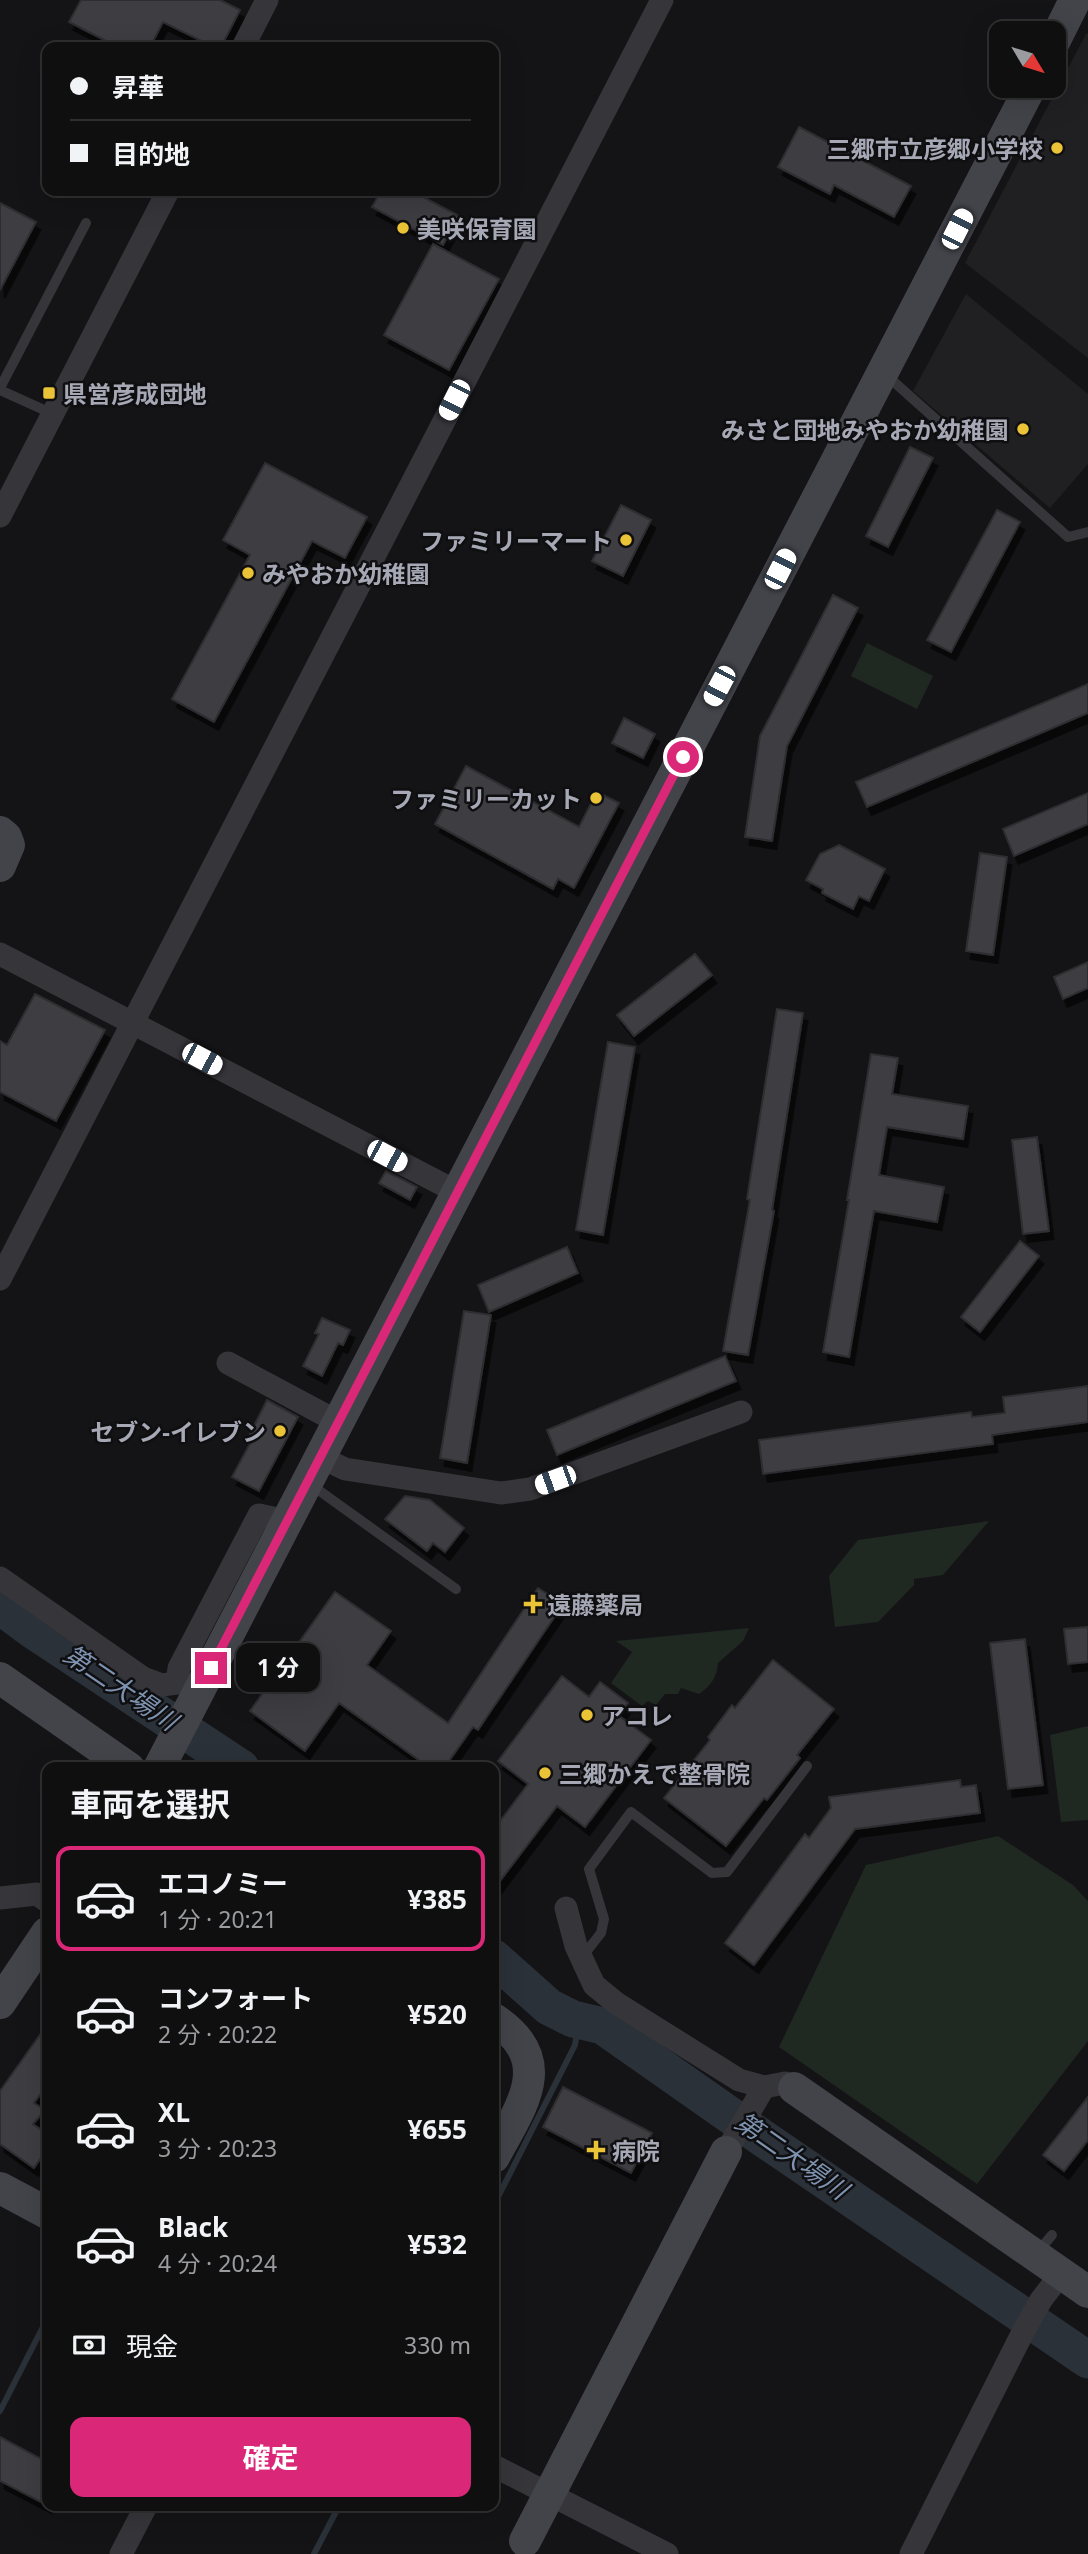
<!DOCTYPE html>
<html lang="ja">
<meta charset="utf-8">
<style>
body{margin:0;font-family:"Noto Sans","Noto Sans JP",sans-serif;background:#181819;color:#f1f3f6;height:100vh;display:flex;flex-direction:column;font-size:26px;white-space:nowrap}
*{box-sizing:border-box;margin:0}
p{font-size:23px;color:#9b9c9f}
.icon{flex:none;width:38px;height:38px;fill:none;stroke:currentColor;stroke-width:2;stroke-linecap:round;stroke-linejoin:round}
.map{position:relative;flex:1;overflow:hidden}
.details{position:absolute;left:42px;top:1762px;width:457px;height:749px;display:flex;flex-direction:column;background:#0f0f10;border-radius:14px;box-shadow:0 7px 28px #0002,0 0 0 2px #2f2f30}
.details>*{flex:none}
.banner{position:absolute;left:42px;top:42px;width:457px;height:154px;border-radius:14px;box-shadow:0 7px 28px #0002,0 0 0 2px #2f2f30;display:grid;align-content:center;height:154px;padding:0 28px;background:#0f0f10}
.needle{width:46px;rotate:128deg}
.buttons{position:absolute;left:989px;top:21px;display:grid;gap:14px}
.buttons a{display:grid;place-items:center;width:77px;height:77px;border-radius:14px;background:#0f0f10;box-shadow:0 7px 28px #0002,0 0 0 2px #2f2f30;font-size:35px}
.end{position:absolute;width:32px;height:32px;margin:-16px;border:9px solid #db2777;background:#fff;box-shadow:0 0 0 4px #fff}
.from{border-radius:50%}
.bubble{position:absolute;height:49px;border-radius:14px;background:#0f0f10;box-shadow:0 7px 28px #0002,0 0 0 2px #2f2f30;font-size:23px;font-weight:700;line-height:49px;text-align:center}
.car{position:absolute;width:21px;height:42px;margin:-21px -10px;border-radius:9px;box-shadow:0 0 5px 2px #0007;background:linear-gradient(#fff 24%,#345 0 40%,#fff 0 76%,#345 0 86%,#fff 0)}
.banner b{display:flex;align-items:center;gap:24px;height:66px;font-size:26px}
.banner b+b{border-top:2px solid #2f2f30}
.banner i{width:18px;height:18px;background:#f1f3f6}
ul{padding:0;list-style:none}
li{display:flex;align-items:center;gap:21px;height:105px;margin:0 14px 10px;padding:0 14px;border:4px solid transparent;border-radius:14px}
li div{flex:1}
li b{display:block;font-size:26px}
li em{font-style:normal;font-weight:700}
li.on{border-color:#db2777}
li>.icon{width:63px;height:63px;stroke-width:1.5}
h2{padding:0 28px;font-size:32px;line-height:84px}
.pay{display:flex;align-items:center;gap:18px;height:77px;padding:0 28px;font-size:26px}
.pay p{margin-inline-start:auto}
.primary-button{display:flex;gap:14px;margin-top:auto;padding:14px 28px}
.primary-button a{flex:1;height:80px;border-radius:14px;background:#db2777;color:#fff;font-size:28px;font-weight:700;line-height:80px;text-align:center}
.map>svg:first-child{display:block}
.built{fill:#202022}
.green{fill:#202822}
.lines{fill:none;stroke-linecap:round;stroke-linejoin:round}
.stream{stroke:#2b3139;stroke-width:6}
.river{stroke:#2b3139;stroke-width:37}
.building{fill:#3e3e43;stroke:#2e2e31;stroke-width:2;filter:url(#shadow)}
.lane{stroke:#35353a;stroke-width:10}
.street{stroke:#35353a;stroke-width:23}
.secondary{stroke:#43444a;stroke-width:32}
.route{stroke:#db2777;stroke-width:9}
.poi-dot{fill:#ebc337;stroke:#0f0f11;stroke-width:2.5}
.labels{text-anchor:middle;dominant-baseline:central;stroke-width:5;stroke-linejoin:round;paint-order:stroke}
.poi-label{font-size:24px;font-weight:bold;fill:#a6a9b5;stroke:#0f0f11;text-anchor:start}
.water-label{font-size:26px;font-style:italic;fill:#7e93af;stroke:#0f0f11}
</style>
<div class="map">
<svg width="1088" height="2554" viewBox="0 0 1088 2554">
<defs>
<filter id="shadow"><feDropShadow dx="4.5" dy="8" stdDeviation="0" flood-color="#0009"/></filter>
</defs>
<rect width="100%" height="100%" fill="#141416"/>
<!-- built -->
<g class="built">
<polygon points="1088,33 1088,358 965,263 1086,34"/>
<polygon points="966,294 1088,394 1088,464 1050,508 913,391"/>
</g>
<!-- green -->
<g class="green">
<polygon points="867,643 933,676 917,709 851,676"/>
<polygon points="989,1521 943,1575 914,1579 914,1585 878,1622 835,1627 829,1576 858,1540"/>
<path d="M 749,1628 L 743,1641 L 718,1663 C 717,1678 710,1686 699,1694 L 681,1688 L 678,1694 L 665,1694 L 656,1705 L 648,1701 L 642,1706 L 611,1683 L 632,1652 L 616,1641 Z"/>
<polygon points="1088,1726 1088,1820 1061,1822 1050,1735"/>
<polygon points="998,1836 1073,1885 1088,1901 1088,2041 977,2184 779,2047 866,1865"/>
</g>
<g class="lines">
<!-- stream -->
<g class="stream">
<polyline points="494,2205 575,2045 579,2020"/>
<polyline points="0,2411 47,2319"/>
<polyline points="314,2554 339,2506"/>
</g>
<!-- river -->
<g class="river">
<polyline points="0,1606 34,1631 241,1768"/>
<polyline points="494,1958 549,2007 573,2019 603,2026 764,2139 1088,2360"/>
</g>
</g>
<!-- building -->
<g class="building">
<polygon points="81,0 220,0 240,10 221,47 214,47 163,22 150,47 118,47 69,22"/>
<polygon points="799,127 911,186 894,217 834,185 830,194 778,167"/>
<polygon points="381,191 412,191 459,216 443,245 372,207"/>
<polygon points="0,203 36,222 0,290"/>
<polygon points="433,244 499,279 449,370 384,335"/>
<polygon points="910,447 933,458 888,547 866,536"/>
<polygon points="265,463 367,517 345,558 312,541 214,722 172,699 250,555 223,540"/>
<polygon points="621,505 651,520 623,576 592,561"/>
<polygon points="997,510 1020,522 951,652 927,640"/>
<polygon points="833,595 858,608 787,746 772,841 745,837 760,736"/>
<polygon points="1088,684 1088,713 867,807 856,782"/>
<polygon points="624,718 655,734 643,758 612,743"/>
<polygon points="466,766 579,827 597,792 619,803 574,888 558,879 553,889 435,824"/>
<polygon points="1088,793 1088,824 1014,856 1003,829"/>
<polygon points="839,845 885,869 869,901 859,896 853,909 822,893 823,889 806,880 820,854"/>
<polygon points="980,853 1007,857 993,955 966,951"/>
<polygon points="695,954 712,975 634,1036 617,1015"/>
<polygon points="1088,962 1088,988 1063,999 1054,977"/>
<polygon points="35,994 105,1030 56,1121 0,1092 0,1041 7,1045"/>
<polygon points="777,1009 803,1013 772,1210 774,1211 748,1355 723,1351 750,1200 747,1199"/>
<polygon points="608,1042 635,1047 603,1235 576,1230"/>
<polygon points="871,1054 898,1058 892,1094 968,1106 963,1139 887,1127 879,1175 944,1187 937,1222 874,1211 849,1357 823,1352 849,1200 847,1200"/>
<polygon points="1037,1137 1049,1231 1023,1234 1012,1140"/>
<polygon points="386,1171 417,1187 410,1200 379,1183"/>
<polygon points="1020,1241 1039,1256 980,1332 961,1317"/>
<polygon points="567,1247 578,1273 489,1312 478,1285"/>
<polygon points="464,1311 491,1315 467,1463 440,1458"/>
<polygon points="322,1318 350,1330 343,1345 338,1343 322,1376 303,1366 319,1334 315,1333"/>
<polygon points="725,1356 736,1381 557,1455 547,1430"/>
<polygon points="1088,1386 1088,1422 992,1435 993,1444 763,1474 759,1440 971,1412 972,1417 1005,1413 1003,1397"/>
<polygon points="267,1400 298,1417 259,1491 232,1477 252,1440 248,1438"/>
<polygon points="405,1496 430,1500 464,1528 445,1552 433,1543 427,1551 385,1519"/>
<polygon points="538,1588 563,1604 478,1730 473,1727 444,1768 430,1768 339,1703 305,1751 250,1711 335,1592 391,1631 367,1665 448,1723"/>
<polygon points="1088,1627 1088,1662 1068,1664 1064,1629"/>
<polygon points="1025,1639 1043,1785 1008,1789 990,1643"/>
<polygon points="773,1660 834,1709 797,1755 800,1758 767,1800 764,1798 726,1846 664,1798 710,1740 708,1737 732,1705 735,1708"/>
<polygon points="562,1676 589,1697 600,1682 628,1703 618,1715 651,1740 585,1827 557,1806 494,1889 494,1829 528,1784 498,1761"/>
<polygon points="960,1780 961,1787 976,1785 980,1813 855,1829 754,1965 725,1943 805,1834 809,1838 831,1808 829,1797"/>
<polygon points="47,2025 47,2085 34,2103 45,2110 33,2124 47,2134 47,2149 34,2168 0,2144 0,2091"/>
<polygon points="563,2087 652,2133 631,2173 543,2127"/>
<polygon points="1088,2097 1088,2140 1064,2171 1043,2155"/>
<polygon points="0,2437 47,2462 47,2505 0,2481"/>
</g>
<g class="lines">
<!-- lane -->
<g class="lane">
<polyline points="885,374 1068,537 1088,532"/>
<polyline points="0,388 86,223"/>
<polyline points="0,390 53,414"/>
<polyline points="310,1484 456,1589"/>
<polyline points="582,1957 601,1933 604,1919 589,1869 631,1812 712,1873 727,1872 807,1766"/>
<polyline points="1037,2253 1052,2235"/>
</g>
<!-- street -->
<g class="street">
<polyline points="243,47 267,0"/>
<polyline points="0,516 168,191"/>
<polyline points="0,954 457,1192"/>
<polyline points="0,1279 662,0"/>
<polyline points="228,1363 338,1422"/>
<polyline points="320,1457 345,1469 501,1493 530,1489 741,1412"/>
<polyline points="0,1578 143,1678 162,1685 177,1683 179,1668 259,1515 287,1521"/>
<polyline points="0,1898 37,1894 47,1901"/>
<polyline points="566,1908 576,1946 594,1985 616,2003 739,2080 764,2087 785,2083 794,2088"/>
<polyline points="726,2152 764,2087"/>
<polyline points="494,2466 667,2554"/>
<polyline points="121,2554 146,2506"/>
<polyline points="911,2554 1023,2332 1041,2300 1061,2274"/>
</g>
<!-- secondary -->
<g class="secondary">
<polyline points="1054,42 1075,0"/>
<polyline points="0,832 6,837 9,845 0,866"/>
<polyline points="0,1678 129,1768"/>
<polyline points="159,1768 1031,86"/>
<polyline points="0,2003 47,1933"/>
<path d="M 494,2019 C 557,2061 521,2106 494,2157"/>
<polyline points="794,2088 1088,2292"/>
<polyline points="0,2188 47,2213"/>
<polyline points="525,2541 726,2152"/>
</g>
</g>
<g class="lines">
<!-- route -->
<polyline class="route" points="211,1668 683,757"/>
</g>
<!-- markers -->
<g class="poi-dot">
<circle cx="1057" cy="148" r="7"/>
<circle cx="403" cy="228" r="7"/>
<rect x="42" y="386" width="14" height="14" rx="3.5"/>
<circle cx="1023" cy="429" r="7"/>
<circle cx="626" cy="540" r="7"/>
<circle cx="248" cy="573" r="7"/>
<circle cx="596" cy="798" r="7"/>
<circle cx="280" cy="1431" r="7"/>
<path d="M529.5 1593.5h7v7h7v7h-7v7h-7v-7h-7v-7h7z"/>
<circle cx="587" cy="1715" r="7"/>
<circle cx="545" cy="1773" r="7"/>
<path d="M592.5 2139.5h7v7h7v7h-7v7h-7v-7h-7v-7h7z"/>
</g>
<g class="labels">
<!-- poi labels -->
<g class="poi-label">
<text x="1043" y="148" text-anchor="end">三郷市立彦郷小学校</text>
<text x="417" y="228">美咲保育園</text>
<text x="63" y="393">県営彦成団地</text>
<text x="1009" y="429" text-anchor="end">みさと団地みやおか幼稚園</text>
<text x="612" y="540" text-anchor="end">ファミリーマート</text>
<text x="262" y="573">みやおか幼稚園</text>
<text x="582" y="798" text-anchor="end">ファミリーカット</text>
<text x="266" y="1431" text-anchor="end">セブン-イレブン</text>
<text x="547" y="1604">遠藤薬局</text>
<text x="601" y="1715">アコレ</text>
<text x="559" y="1773">三郷かえで整骨院</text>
<text x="612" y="2150">病院</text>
</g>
<!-- water labels -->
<g class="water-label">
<text transform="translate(121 1687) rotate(34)">第二大場川</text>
<text transform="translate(792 2155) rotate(35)">第二大場川</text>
</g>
</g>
</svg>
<div class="buttons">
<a><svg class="needle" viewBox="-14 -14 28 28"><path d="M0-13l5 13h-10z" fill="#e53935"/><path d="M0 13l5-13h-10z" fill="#9b9c9f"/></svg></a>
</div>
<i class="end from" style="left:683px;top:757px"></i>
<i class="end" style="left:211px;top:1668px"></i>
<div class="bubble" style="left:236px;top:1643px;width:84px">1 分</div>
<i class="car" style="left:957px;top:229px;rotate:27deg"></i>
<i class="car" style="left:454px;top:400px;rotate:207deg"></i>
<i class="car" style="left:780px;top:569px;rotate:27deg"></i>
<i class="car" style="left:719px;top:686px;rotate:208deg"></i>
<i class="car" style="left:202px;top:1059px;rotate:118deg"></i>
<i class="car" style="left:387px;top:1156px;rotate:118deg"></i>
<i class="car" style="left:555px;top:1480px;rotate:250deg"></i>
<div class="banner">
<b><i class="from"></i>昇華</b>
<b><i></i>目的地</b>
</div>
<section class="details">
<h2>車両を選択</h2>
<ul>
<li class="on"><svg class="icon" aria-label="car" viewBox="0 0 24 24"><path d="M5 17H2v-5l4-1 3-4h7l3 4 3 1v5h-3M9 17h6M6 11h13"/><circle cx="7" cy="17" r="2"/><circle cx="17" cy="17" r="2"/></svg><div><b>エコノミー</b><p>1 分 · 20:21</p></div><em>¥385</em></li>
<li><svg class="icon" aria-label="car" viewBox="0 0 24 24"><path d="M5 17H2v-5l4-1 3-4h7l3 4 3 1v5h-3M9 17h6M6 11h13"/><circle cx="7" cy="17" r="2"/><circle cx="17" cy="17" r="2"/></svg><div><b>コンフォート</b><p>2 分 · 20:22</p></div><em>¥520</em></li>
<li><svg class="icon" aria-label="car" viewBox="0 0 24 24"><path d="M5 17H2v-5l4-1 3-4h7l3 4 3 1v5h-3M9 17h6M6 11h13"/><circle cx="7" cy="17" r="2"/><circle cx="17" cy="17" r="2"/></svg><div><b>XL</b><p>3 分 · 20:23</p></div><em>¥655</em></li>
<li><svg class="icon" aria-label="car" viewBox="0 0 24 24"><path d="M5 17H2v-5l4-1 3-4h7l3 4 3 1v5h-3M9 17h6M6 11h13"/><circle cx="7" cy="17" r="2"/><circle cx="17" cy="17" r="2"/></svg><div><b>Black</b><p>4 分 · 20:24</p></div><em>¥532</em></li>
</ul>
<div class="pay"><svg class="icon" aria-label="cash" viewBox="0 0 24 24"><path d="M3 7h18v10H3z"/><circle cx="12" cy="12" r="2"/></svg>現金<p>330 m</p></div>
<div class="primary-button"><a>確定</a></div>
</section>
</div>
